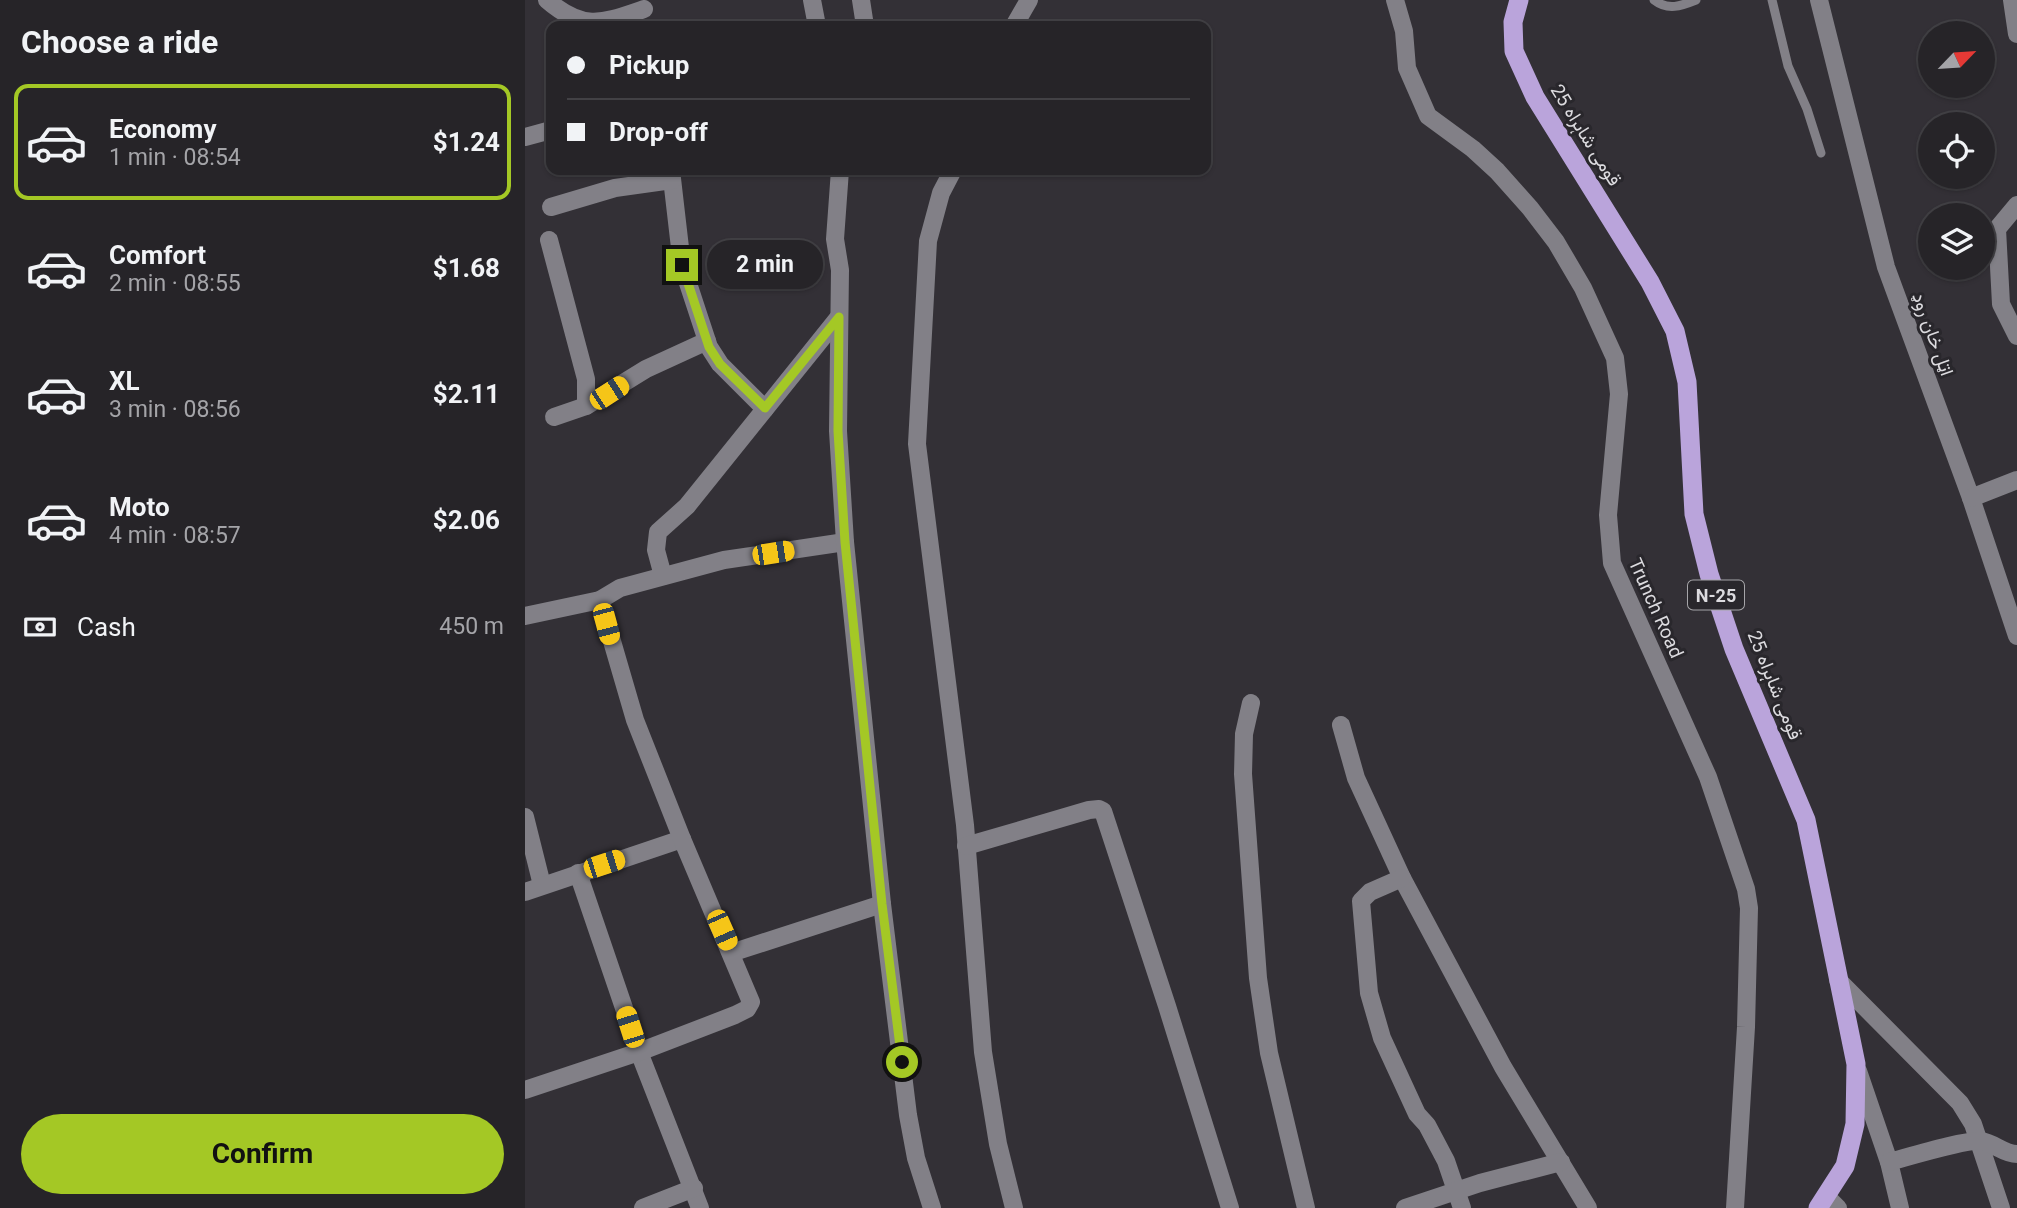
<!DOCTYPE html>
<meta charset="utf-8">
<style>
body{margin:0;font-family:Roboto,Vazirmatn,sans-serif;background:#323034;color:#f1f3f6;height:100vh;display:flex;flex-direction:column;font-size:26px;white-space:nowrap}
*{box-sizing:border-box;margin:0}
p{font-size:23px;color:#a4a4a8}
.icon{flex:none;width:38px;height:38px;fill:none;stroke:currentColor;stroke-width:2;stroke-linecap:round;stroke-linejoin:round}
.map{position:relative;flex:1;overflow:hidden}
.panel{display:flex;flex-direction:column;background:#262428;width:525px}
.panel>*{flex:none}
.banner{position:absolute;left:21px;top:21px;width:665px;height:154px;border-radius:14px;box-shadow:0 2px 5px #0004,0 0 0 2px #424145;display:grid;align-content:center;height:154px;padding:0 21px;background:#262428}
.needle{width:46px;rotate:65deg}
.tools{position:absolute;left:1393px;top:21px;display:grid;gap:14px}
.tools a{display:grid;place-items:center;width:77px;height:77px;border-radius:50%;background:#262428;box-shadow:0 2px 5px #0004,0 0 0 2px #424145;font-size:35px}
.end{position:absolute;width:32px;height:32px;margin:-16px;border:9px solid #a4c825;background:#111;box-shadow:0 0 0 4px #111}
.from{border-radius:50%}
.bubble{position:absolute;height:49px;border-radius:24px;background:#262428;box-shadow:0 2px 5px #0004,0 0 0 2px #424145;font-size:23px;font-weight:700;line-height:49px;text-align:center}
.car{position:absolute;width:21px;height:42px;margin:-21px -10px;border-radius:9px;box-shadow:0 0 5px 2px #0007;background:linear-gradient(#f5c518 24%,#345 0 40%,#f5c518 0 76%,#345 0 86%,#f5c518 0)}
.banner b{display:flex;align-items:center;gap:24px;height:66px;font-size:26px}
.banner b+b{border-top:2px solid #424145}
.banner i{width:18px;height:18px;background:#f1f3f6}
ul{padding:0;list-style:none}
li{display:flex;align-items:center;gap:21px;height:116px;margin:0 14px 10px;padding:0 7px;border:4px solid transparent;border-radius:14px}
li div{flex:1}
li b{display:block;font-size:26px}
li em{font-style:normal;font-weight:700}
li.current{border-color:#a4c825}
li>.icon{width:63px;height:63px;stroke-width:1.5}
h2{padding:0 21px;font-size:32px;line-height:84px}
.pay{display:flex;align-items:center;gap:18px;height:77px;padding:0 21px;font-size:26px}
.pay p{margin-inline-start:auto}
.action{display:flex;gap:14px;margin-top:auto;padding:14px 21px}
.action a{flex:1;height:80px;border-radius:42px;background:#a4c825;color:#111;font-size:28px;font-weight:700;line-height:80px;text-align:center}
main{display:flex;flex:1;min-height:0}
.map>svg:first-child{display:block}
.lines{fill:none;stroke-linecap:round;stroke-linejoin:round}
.service{stroke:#828087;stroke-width:9}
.minor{stroke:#828087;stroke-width:18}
.tertiary{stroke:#828087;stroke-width:18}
.trunk{stroke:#baa4db;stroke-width:19}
.route{stroke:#a4c825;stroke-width:9}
.labels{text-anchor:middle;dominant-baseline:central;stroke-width:6;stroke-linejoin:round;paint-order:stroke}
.shield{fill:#29272c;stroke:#a6a5a9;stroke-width:2}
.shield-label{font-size:18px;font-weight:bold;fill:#dcdbdf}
.street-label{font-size:19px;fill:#dcdbdf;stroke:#29272c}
</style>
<main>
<section class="panel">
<h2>Choose a ride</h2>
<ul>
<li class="current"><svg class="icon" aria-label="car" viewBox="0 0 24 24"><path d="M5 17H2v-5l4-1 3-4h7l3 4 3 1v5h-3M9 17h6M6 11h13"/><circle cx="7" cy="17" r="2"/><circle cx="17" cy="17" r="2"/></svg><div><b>Economy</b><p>1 min · 08:54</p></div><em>$1.24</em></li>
<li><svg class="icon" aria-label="car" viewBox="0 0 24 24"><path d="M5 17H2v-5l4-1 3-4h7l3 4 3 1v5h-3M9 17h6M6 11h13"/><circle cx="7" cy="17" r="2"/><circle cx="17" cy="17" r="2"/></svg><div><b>Comfort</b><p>2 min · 08:55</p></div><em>$1.68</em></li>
<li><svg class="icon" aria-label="car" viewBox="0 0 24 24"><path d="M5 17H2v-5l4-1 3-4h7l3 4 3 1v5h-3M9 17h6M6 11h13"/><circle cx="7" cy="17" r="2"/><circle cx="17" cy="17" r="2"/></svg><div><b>XL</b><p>3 min · 08:56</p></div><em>$2.11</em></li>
<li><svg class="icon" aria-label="car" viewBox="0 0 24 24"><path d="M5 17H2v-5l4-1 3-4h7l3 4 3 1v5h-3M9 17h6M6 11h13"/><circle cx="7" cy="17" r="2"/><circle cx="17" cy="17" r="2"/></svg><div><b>Moto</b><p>4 min · 08:57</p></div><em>$2.06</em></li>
</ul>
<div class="pay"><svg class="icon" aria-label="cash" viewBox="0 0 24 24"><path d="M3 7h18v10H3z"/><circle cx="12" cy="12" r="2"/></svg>Cash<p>450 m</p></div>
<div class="action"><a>Confirm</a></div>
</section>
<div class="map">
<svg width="1492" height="1208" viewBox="0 0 1492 1208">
<rect width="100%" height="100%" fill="#333036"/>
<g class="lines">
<!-- service -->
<g class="service">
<path d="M 1129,0 C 1143,11 1156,6 1171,0"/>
<polyline points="1247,0 1263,66 1282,109 1296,153"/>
</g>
<!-- minor -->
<g class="minor">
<path d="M 22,0 C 59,32 78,23 119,9"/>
<polyline points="336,0 340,26"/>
<polyline points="870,0 879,31 882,68 903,116 948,149 972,171 1005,208 1031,242 1058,288 1090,358 1094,394 1083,515 1087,563 1183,777 1221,889 1224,908 1221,1027 1210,1208"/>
<polyline points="1294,0 1361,267 1446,498 1492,636"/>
<polyline points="1487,0 1492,34"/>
<polyline points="489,26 504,0"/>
<polyline points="0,137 26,130"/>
<polyline points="146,170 157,265 184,347 195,364 240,409"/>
<polyline points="428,170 416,193 403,241 392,444 440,825 458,1052 473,1144 489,1208"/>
<polyline points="1492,205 1472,229 1476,304 1492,336"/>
<polyline points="26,207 90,188 147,180"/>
<polyline points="24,240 61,379 61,406"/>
<polyline points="29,417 61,406 121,369 182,341"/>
<polyline points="1446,498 1492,480"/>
<polyline points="138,576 131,550 133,532 162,506 314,317"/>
<polyline points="0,616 75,600 95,588 199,560 320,542"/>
<polyline points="726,703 719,734 718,774 733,978 744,1053 781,1208"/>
<polyline points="816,725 831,778 877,878 978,1067 1063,1208"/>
<polyline points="0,817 17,885"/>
<polyline points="441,846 564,810 574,809 578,811 642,1006 705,1208"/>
<polyline points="53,873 114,1052 175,1208"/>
<polyline points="877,878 845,892 836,901 844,993 857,1038 892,1114 902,1125 921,1161 937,1208"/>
<polyline points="0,892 157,839"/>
<polyline points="206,953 357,904"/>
<polyline points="1313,980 1435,1103 1448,1124 1476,1208"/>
<polyline points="1333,1071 1364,1162 1375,1208"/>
<polyline points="0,1090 114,1052 210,1015 222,1009 226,1002 157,839 110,720 75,600"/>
<path d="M 1364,1162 C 1383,1157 1442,1139 1456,1141 C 1469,1143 1479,1154 1492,1154"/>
<polyline points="1301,1196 1313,1208"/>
<polyline points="118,1208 169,1188"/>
<polyline points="880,1208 955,1183 1036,1162"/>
</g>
<!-- tertiary -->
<g class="tertiary">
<polyline points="287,0 292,26"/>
<polyline points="315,170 310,239 315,270 313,431 320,542 357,904 383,1115 391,1158 407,1208"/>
</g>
<!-- trunk -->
<polyline class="trunk" points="994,0 988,22 989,51 1010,97 1125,282 1150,331 1162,382 1169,514 1184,574 1209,649 1281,820 1331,1064 1330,1124 1320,1166 1293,1208"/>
</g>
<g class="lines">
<!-- route -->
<polyline class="route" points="157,265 184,347 195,364 240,408 314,317 313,431 320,542 357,904 377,1062"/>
</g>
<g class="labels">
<!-- shield labels -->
<rect class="shield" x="1163" y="580.5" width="56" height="29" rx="5"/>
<g class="shield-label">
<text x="1191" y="595">N-25</text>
</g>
<!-- street labels -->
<g class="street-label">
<text transform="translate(1061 135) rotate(58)">قومی شاہراہ 25</text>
<text transform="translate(1408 334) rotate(70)">اټل خان روډ</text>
<text transform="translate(1131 608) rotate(66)">Trunch Road</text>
<text transform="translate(1250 685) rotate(68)">قومی شاہراہ 25</text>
</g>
</g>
</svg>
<div class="tools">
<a><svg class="needle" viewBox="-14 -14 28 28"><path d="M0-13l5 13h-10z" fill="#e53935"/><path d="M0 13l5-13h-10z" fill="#a4a4a8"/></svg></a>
<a><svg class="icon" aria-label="locate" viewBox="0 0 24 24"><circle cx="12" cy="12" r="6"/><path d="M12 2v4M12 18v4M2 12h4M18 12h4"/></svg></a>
<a><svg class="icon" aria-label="layers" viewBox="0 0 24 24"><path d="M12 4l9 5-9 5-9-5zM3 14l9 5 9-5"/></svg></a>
</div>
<i class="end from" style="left:377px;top:1062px"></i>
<i class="end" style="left:157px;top:265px"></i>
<div class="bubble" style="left:182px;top:240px;width:116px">2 min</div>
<i class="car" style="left:84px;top:393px;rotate:57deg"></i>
<i class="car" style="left:248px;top:553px;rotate:81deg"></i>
<i class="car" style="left:81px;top:624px;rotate:165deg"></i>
<i class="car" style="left:79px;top:864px;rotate:72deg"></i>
<i class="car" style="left:197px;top:930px;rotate:156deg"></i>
<i class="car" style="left:105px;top:1027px;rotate:342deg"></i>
<div class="banner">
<b><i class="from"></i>Pickup</b>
<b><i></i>Drop-off</b>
</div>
</div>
</main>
